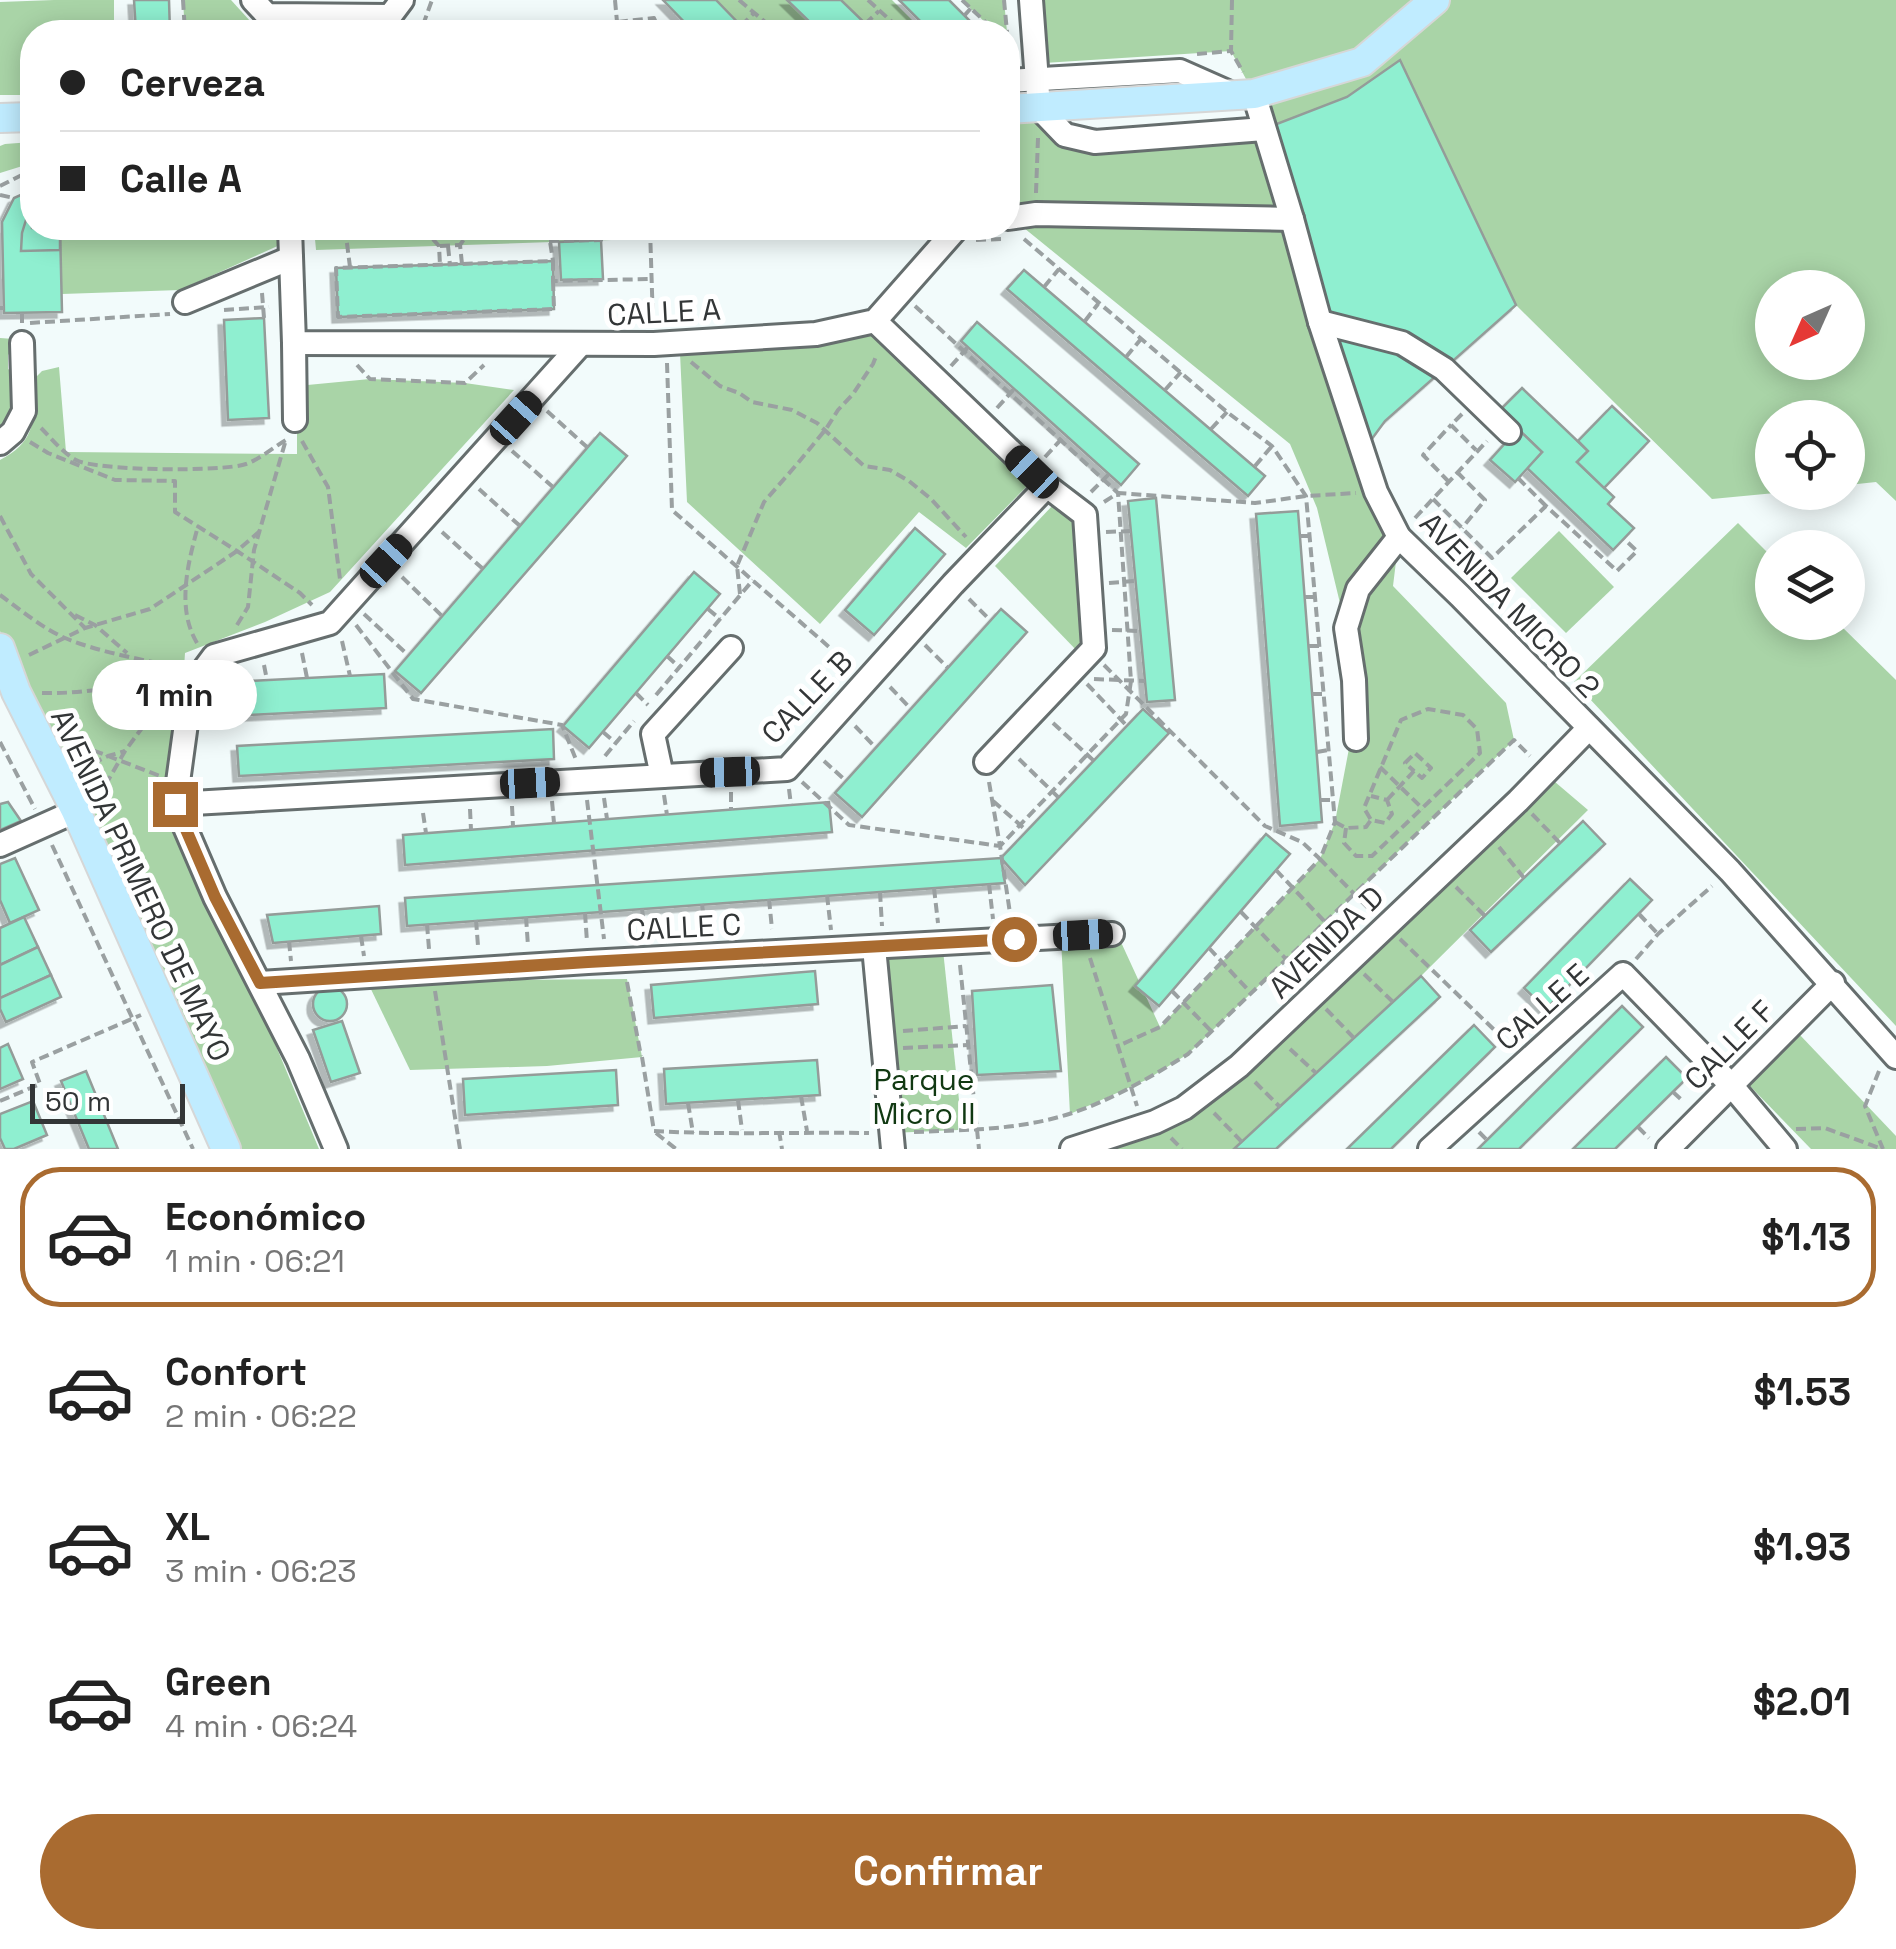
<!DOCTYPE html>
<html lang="es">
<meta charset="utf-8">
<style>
body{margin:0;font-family:"Space Grotesk",sans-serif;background:#f2f2f2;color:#222;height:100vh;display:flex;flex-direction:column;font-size:38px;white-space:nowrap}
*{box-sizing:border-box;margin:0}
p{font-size:32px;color:#767676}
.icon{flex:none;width:55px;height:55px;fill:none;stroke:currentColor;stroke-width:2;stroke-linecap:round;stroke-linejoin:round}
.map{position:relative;height:1149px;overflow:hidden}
.drawer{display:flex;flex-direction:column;background:#fff;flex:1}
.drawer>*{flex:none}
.guide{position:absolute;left:20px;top:20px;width:1000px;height:220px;border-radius:40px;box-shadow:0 5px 25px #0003;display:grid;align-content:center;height:220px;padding:0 40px;background:#fff}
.needle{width:65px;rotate:225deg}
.fabs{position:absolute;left:1755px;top:270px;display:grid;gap:20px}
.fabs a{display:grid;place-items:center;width:110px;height:110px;border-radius:50%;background:#fff;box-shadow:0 5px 25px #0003;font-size:50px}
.scale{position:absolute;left:30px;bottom:25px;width:155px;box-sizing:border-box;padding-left:10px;border:5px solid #333637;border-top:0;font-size:28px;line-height:35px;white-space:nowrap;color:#333637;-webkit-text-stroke:8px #fff;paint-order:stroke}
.end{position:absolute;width:45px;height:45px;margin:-22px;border:12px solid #a96b30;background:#fff;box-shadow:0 0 0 5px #fff}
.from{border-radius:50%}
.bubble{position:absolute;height:70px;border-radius:35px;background:#fff;box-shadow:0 5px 25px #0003;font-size:32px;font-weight:700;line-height:70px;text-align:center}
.car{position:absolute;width:30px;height:60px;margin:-30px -15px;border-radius:12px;box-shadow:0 0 8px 2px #0007;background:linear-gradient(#222 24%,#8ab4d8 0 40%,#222 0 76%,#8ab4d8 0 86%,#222 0)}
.guide b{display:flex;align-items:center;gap:35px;height:95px;font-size:38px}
.guide b+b{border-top:2px solid #e0e0e0}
.guide i{width:25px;height:25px;background:#222}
ul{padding:18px 0 0;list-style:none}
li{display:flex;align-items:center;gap:30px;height:140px;margin:0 20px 15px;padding:0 20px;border:5px solid transparent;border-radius:40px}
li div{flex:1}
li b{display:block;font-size:38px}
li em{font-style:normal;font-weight:700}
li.active{border-color:#a96b30}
li>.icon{width:90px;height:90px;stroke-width:1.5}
.button{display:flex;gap:20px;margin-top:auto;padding:20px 40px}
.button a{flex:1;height:115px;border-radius:60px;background:#a96b30;color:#fff;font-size:40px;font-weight:700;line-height:115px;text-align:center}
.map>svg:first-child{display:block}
.green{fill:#a9d4a7;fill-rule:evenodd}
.building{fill:#8fefd0;stroke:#949c99;stroke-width:2.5;filter:url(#shadow)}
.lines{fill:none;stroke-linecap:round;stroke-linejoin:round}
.minor-casing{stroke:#666e6e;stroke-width:28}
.major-casing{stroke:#d6d7d7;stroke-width:32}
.path{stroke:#9aa0a1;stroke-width:4;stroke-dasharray:10 5;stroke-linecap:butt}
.minor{stroke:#fff;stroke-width:22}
.major{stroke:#c0ecff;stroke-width:28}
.route{stroke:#a96b30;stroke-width:12}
.labels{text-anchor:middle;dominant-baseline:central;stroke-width:10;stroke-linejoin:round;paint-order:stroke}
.street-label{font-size:30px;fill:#333637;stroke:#fff}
.park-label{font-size:30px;fill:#113912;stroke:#fff}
</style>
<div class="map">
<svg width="1896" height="1149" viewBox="0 0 1896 1149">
<defs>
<filter id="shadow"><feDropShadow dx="-5.5" dy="5.5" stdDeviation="0" flood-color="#0004"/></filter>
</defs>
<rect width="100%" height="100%" fill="#f2fbfb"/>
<!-- green -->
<g class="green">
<polygon points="54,0 114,0 114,32 32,32 32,95 0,95 0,2"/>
<polygon points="183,0 231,0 260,32 185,32"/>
<polygon points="713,0 892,0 924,32 745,32"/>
<polygon points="962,0 1004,0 1007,32 989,32 992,29"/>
<path d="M 1042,0 L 1896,0 L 1896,501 L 1876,482 L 1848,485 L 1848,418 L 1772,418 L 1772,492 L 1775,493 L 1712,499 L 1516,305 L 1385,421 L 1363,450 L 1399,537 L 1393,586 L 1506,703 L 1514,740 L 1188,1054 L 1146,1080 L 1070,1114 L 1061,939 L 1120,940 L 1160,1027 L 1320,859 L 1335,822 L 1355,717 L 1346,628 L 1317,508 L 1290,444 L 1008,215 L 1008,109 L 1039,108 L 1065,135 L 1264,129 L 1254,94 L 1231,51 L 1044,63 ZM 1772,288 L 1848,288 L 1848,362 L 1772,362 Z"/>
<polygon points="32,142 32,163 0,173 0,146 5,144"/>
<polygon points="60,228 282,228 282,244 180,290 62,294"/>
<polygon points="314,228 640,228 641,239 316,250"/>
<polygon points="878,331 1031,482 966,548 919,512 820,624 687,502 680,353"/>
<polygon points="0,338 14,339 15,347 8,355 8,369 15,374 17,409 0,438"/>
<path d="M 59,367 L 66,452 L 297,454 L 297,386 L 370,379 L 465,383 L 514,390 L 330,592 L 265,622 L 185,653 L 175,804 L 319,1149 L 228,1149 L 18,680 L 0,631 L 0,460 C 38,441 35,415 35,378 L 42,371 Z"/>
<polygon points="1054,504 1077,521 1087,647 1081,655 995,566"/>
<polygon points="1738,523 1772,557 1772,622 1838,623 1896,680 1896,1026 1574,682"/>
<polygon points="1559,531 1614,587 1566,633 1511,578"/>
<polygon points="1548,776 1588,810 1421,976 1234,1149 1092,1149 1179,1116"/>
<polygon points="943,950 959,1100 958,1130 891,1133 885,957"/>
<polygon points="627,979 642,1057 547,1066 410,1070 367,981"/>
<polygon points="1799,1034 1896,1136 1896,1149 1811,1149 1747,1083"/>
</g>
<!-- building -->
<g class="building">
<polygon points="134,0 169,0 170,32 136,32"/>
<polygon points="663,0 716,0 747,32 694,32"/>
<polygon points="787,0 841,0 874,32 820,32"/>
<polygon points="899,0 949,0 981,32 931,32"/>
<polygon points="1400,60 1516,305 1385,421 1363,451 1264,129 1347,97"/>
<polygon points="32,190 32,228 60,228 62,312 4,313 2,222 14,198"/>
<polygon points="32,218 32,228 60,228 60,250 21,251 22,233 26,220"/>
<polygon points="601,240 603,279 561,280 559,242"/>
<polygon points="553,261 554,309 338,317 336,268"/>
<polygon points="1024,270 1265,476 1248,496 1007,289"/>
<polygon points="264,318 269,418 228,420 224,320"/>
<polygon points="977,322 1139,464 1121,485 961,341"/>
<polygon points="1522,388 1588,451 1577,462 1614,497 1608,504 1634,528 1613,550 1527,468 1542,452 1499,411"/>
<polygon points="1612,406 1649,441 1604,488 1577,462 1588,451 1578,441"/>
<polygon points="1518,429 1542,452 1515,482 1490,460"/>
<polygon points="600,433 627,456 421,693 395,671"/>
<polygon points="1156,498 1175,700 1147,702 1128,501"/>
<polygon points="1298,511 1322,822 1280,826 1256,514"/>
<polygon points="915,528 945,554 874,635 845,610"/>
<polygon points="694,572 720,594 589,748 563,726"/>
<polygon points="1001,609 1027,632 862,817 835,793"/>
<polygon points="384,674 386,708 230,716 228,682"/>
<polygon points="1143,709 1169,733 1025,885 1001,858"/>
<polygon points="553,729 554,759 239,776 237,746"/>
<polygon points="8,802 21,821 0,830 0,804"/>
<polygon points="829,802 832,832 405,865 403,835"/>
<polygon points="1583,821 1605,844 1491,952 1470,930"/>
<polygon points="1266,834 1290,854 1159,1006 1135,986"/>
<polygon points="15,858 39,910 10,923 0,900 0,864"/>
<polygon points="1001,858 1005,883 407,926 405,898"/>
<polygon points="1630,879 1652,900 1546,1009 1524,988"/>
<polygon points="379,906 381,934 273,943 267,915"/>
<polygon points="24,917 38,947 0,965 0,928"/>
<polygon points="38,947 51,975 0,998 0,965"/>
<polygon points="815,971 818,1004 654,1018 651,985"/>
<polygon points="51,975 61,997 6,1022 0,1009 0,998"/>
<polygon points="1421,976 1440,997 1276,1149 1234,1149"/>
<polygon points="1052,985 1061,1071 977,1075 972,991"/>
<circle cx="330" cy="1004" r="17"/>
<polygon points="1622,1006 1643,1027 1519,1149 1478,1149"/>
<polygon points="342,1021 360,1073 331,1082 313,1030"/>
<polygon points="1474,1025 1495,1047 1442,1099 1391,1149 1347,1149"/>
<polygon points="8,1044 23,1079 0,1089 0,1048"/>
<polygon points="1666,1057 1687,1078 1615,1149 1573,1149"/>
<polygon points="817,1060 820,1095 666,1104 664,1069"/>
<polygon points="616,1070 618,1105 465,1115 463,1079"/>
<polygon points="86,1071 118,1149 89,1149 61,1081"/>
<polygon points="33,1101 47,1135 14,1149 5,1149 0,1138 0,1114"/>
</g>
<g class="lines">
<defs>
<g id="minor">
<polyline points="253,0 267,15 390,16 402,0"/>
<polyline points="1031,0 1039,108 1065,135 1095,142 1264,129"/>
<polyline points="1008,81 1180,71 1232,94"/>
<polyline points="1254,94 1292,219 1320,322 1376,492 1399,537 1460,596 1730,871 1896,1057"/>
<polyline points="1008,218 1036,214 1292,219"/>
<polyline points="290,228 294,343 654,344 816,334 875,321 957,228"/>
<polyline points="185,302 291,258"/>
<polyline points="875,321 1047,486 1085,515 1094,648 986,762"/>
<polyline points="1320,322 1402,343 1444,369 1509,432"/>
<polyline points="294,343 295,420"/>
<polyline points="0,443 13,432 24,411 22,343"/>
<polyline points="1356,739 1354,680 1346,628 1358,589 1399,537"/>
<polyline points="662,776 653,734 731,648"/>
<polyline points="175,804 787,769 953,584 1047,486"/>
<polyline points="0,845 76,811"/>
<polyline points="874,947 893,1149"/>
<polyline points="260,983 588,962 1112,934"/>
<polyline points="336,1149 298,1059 215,897 175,804 191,687 214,656 330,623 580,345"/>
<polyline points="1072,1149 1155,1122 1184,1108 1239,1066 1518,801 1589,728"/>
<polyline points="1430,1149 1623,974 1732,1086 1785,1149"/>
<polyline points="1668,1149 1833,983"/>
</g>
<g id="major">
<polyline points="1008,109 1254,94 1362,62 1435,0"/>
<polyline points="0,118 32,117"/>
<polyline points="0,648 16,692 76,811 226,1149"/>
</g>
</defs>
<!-- minor casing -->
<use href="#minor" class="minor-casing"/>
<!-- major casing -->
<use href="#major" class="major-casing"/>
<!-- path -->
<g class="path">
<polyline points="183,0 185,32"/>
<polyline points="615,0 617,22"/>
<polyline points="739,0 777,32"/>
<polyline points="868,0 903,32"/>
<polyline points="962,0 996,32"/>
<polyline points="1004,0 1007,32"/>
<polyline points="1232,0 1231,51 1243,72"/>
<polyline points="964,16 971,8"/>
<polyline points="865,24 879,11"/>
<polyline points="423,25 617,22 654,18 660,32"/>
<polyline points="408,26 423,25 432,0"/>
<polyline points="741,26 753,14"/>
<polyline points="170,28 184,26"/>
<polyline points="1008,34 1010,59"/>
<polyline points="1197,54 1231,51"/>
<polyline points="0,186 32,170"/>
<polyline points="1036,193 1038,138"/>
<polyline points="0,195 14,198"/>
<polyline points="345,228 350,267"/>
<polyline points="423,228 439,246 440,265"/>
<polyline points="548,228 553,261"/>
<polyline points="650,228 653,323"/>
<polyline points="1024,239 1227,412 1272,446 1306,496 1335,822 1320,859 1372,912"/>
<polyline points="976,240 1002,239"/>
<polyline points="549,241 601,240 605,228"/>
<polyline points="440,246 460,245"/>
<polyline points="448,246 450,265"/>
<polyline points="462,264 460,245 472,228"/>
<polyline points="553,281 554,309 338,317 336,268 553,261 553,281 652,279"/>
<polyline points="1044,287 1059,269"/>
<polyline points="262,293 264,318"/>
<polyline points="915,306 1118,493 1131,681 1126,714 1000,846"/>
<polyline points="0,308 4,308"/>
<polyline points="224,310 269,307"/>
<polyline points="1085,321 1098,304"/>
<polyline points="22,323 22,313"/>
<polyline points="30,323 170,314"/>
<polyline points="1126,357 1141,339"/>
<polyline points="691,362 720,386 739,393 752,402 792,410 817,423 864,466 890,470 909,481 931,499 966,537"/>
<polyline points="667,363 672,510 852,667"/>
<polyline points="357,365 370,379 465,383 484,365"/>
<polyline points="951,366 968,347"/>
<polyline points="1165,390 1181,372"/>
<polyline points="997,408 1014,389"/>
<polyline points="547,411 588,448"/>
<polyline points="1462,414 1451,425 1476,450"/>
<path d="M 41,428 C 52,439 63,453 76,460 C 96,471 223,472 246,464 C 260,459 274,447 286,440"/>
<polyline points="1211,429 1227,412"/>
<polyline points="302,441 328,487 340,579"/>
<polyline points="30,442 48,453 115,480 175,481 175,512 237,551 300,593 312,605"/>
<polyline points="512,451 554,488"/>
<polyline points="1045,457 1066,434"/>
<polyline points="1255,466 1272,446"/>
<polyline points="1457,472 1485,500 1462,528"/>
<polyline points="1518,478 1546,506"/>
<polyline points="1449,482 1423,455 1451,425"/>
<polyline points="479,489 520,526"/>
<polyline points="1091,492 1109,474"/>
<polyline points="1433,499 1492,558 1546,506 1617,571 1637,551 1624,539"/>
<polyline points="1104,502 1118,493 1255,503 1306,496 1356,493"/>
<polyline points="0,516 31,574 85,628"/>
<polyline points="1415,518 1487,441"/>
<polyline points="442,532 483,569"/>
<polyline points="1106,532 1131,531"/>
<polyline points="1300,536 1310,536"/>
<polyline points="402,577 442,616"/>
<polyline points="1109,583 1135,581"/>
<polyline points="740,594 737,566 764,502 798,463 826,429 838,410 853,394 873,364 877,354"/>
<path d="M 0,595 C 21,610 42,628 65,638 C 101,653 142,659 179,668"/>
<polyline points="1305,597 1315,597"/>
<polyline points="969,599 990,620"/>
<polyline points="708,609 720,619"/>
<polyline points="364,614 408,655"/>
<polyline points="75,615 95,625 127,653"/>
<polyline points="237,625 248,607 254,550 285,443"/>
<polyline points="356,625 413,699 562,725 577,762"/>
<polyline points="1112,630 1140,631"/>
<polyline points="342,641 350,676"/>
<path d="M 197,643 C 176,608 188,563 198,526"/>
<polyline points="925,645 948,668"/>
<polyline points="1309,646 1319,646"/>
<polyline points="302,653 307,678"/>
<polyline points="29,655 85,628 150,609 237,551 260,531"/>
<polyline points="667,656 679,667"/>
<polyline points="264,665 267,680"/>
<polyline points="1104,665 1265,826 1302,842 1320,859 1160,1027 1118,1046"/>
<polyline points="1094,679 1145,681"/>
<polyline points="1087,684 1127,726"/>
<polyline points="890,687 911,709"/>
<path d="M 42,693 C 86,694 134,686 175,670"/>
<polyline points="636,693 648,705"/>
<polyline points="1312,694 1323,694"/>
<polyline points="656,695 753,580"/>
<polyline points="1053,723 1094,761"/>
<polyline points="855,726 876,748"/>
<polyline points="603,732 616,743"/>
<polyline points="67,736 95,751 160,776"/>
<polyline points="0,742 35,809"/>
<polyline points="1317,752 1328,750"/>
<polyline points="605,756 634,721"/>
<polyline points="1019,759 1059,798"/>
<polyline points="824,761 846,781"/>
<polyline points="1380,767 1423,809"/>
<polyline points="79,770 108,756 125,751"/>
<polyline points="802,782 849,825 1000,846 1011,920"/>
<polyline points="989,782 1000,846"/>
<polyline points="789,789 791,805"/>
<polyline points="731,792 731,810"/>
<polyline points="664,795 667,815"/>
<polyline points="98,798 125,751 167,694"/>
<polyline points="604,798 607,819"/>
<polyline points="587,800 604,939"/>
<polyline points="1320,800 1333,800"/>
<polyline points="1387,800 1414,771 1422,778 1431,768 1415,753 1405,763 1414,771"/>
<polyline points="552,801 554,823"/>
<polyline points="993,801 1027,831"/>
<polyline points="512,806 513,826"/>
<polyline points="470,809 471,830"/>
<polyline points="423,813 426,833"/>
<polyline points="1532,814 1560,843"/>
<polyline points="1335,822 1346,828 1366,827 1371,820 1385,823 1392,814 1387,800 1371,796"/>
<polyline points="1346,828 1344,843 1356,856 1372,856 1480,753 1477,729 1463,715 1428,709 1401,720 1364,808 1371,820"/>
<polyline points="52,845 193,1149"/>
<polyline points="1499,847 1524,878"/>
<polyline points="1276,870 1324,921"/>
<polyline points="989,884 993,919"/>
<polyline points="1456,887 1485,916"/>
<polyline points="934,888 938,923"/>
<polyline points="880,892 882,926"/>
<polyline points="827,895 831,930"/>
<polyline points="769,899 772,929"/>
<polyline points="702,904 706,936"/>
<polyline points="642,909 646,939"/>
<polyline points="1241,912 1286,959"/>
<polyline points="585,913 587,942"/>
<polyline points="1639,914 1658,934"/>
<polyline points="526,917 528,946"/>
<polyline points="476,920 478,946"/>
<polyline points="427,924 429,949"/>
<polyline points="361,936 364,956"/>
<polyline points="1400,939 1512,1047"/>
<polyline points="289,941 291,961"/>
<polyline points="1209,948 1250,992"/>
<polyline points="1090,958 1137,1106"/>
<polyline points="1636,959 1658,934 1712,886"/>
<polyline points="960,965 979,1149"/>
<polyline points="1364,974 1393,1002"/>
<polyline points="627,982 641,1056"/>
<polyline points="435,991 460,1149"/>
<polyline points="1172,991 1211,1031"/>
<polyline points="1326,1009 1354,1038"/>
<polyline points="903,1031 966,1026"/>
<polyline points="903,1048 968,1045"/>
<polyline points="1290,1049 1316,1073"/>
<path d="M 642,1057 L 654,1131 C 725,1135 798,1132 869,1133"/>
<polyline points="1879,1071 1865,1106 1883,1149"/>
<polyline points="1255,1082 1280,1107"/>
<polyline points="1673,1092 1684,1102"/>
<polyline points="801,1096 807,1131"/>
<polyline points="738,1100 742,1130"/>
<polyline points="0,1101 40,1084 32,1062 141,1015"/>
<polyline points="688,1103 693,1133"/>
<polyline points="1214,1113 1242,1142"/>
<polyline points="1638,1127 1649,1138"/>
<polyline points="1796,1129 1825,1128 1882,1149"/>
<polyline points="779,1131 782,1149"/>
<path d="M 914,1132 C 966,1130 1019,1130 1069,1114 C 1108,1102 1153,1076 1188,1054 L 1514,740 L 1530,756"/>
<polyline points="1479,1132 1487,1140"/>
<polyline points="656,1133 676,1149"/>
<polyline points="1171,1138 1182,1149"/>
</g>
<!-- minor -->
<use href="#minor" class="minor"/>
<!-- major -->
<use href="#major" class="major"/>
</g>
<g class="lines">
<!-- route -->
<polyline class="route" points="175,804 215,897 260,983 588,962 1014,939"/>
</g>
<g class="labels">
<!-- street labels -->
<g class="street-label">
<text transform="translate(664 312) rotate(-3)">CALLE A</text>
<text transform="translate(1510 605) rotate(46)">AVENIDA MICRO 2</text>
<text transform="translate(807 697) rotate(-46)">CALLE B</text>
<text transform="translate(141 885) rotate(65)">AVENIDA PRIMERO DE MAYO</text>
<text transform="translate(684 927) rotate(-3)">CALLE C</text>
<text transform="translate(1326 942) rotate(-44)">AVENIDA D</text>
<text transform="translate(1542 1007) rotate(-42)">CALLE E</text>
<text transform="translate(1729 1045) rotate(-45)">CALLE F</text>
</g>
<!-- park labels -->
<g class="park-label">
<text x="924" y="1079">Parque<tspan x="924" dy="34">Micro II</tspan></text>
</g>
</g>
</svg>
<div class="fabs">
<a><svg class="needle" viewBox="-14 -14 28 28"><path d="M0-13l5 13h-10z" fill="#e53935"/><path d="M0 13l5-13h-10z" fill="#767676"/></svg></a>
<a><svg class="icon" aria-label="locate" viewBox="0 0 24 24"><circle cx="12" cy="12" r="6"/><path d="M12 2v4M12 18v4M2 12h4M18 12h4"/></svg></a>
<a><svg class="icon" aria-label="layers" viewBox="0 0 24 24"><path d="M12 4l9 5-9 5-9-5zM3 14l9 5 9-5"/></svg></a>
</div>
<div class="scale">50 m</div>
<i class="end from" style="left:1014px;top:939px"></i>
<i class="end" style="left:175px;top:804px"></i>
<div class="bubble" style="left:92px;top:660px;width:165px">1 min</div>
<i class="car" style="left:516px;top:418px;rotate:42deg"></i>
<i class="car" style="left:1032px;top:472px;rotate:314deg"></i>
<i class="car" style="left:386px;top:561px;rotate:43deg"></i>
<i class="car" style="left:730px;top:772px;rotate:268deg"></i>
<i class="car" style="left:530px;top:783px;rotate:87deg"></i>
<i class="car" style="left:1083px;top:935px;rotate:87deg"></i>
<div class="guide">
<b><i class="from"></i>Cerveza</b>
<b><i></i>Calle A</b>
</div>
</div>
<section class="drawer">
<ul>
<li class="active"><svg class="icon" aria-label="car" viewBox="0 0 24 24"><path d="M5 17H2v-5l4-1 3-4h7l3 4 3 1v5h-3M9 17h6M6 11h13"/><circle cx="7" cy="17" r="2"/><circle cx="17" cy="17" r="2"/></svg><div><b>Económico</b><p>1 min · 06:21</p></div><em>$1.13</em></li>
<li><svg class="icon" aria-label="car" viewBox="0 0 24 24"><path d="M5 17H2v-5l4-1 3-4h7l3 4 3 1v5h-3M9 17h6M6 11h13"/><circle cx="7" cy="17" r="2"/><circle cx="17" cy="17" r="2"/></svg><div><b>Confort</b><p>2 min · 06:22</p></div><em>$1.53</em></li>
<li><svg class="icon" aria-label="car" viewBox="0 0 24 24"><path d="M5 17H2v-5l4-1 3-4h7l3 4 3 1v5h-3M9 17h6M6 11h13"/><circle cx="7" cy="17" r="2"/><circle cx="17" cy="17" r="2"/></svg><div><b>XL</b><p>3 min · 06:23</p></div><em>$1.93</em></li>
<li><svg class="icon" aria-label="car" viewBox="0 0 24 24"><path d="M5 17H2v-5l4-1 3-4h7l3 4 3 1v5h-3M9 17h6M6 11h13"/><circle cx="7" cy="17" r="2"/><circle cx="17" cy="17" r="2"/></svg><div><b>Green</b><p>4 min · 06:24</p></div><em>$2.01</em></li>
</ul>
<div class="button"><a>Confirmar</a></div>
</section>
